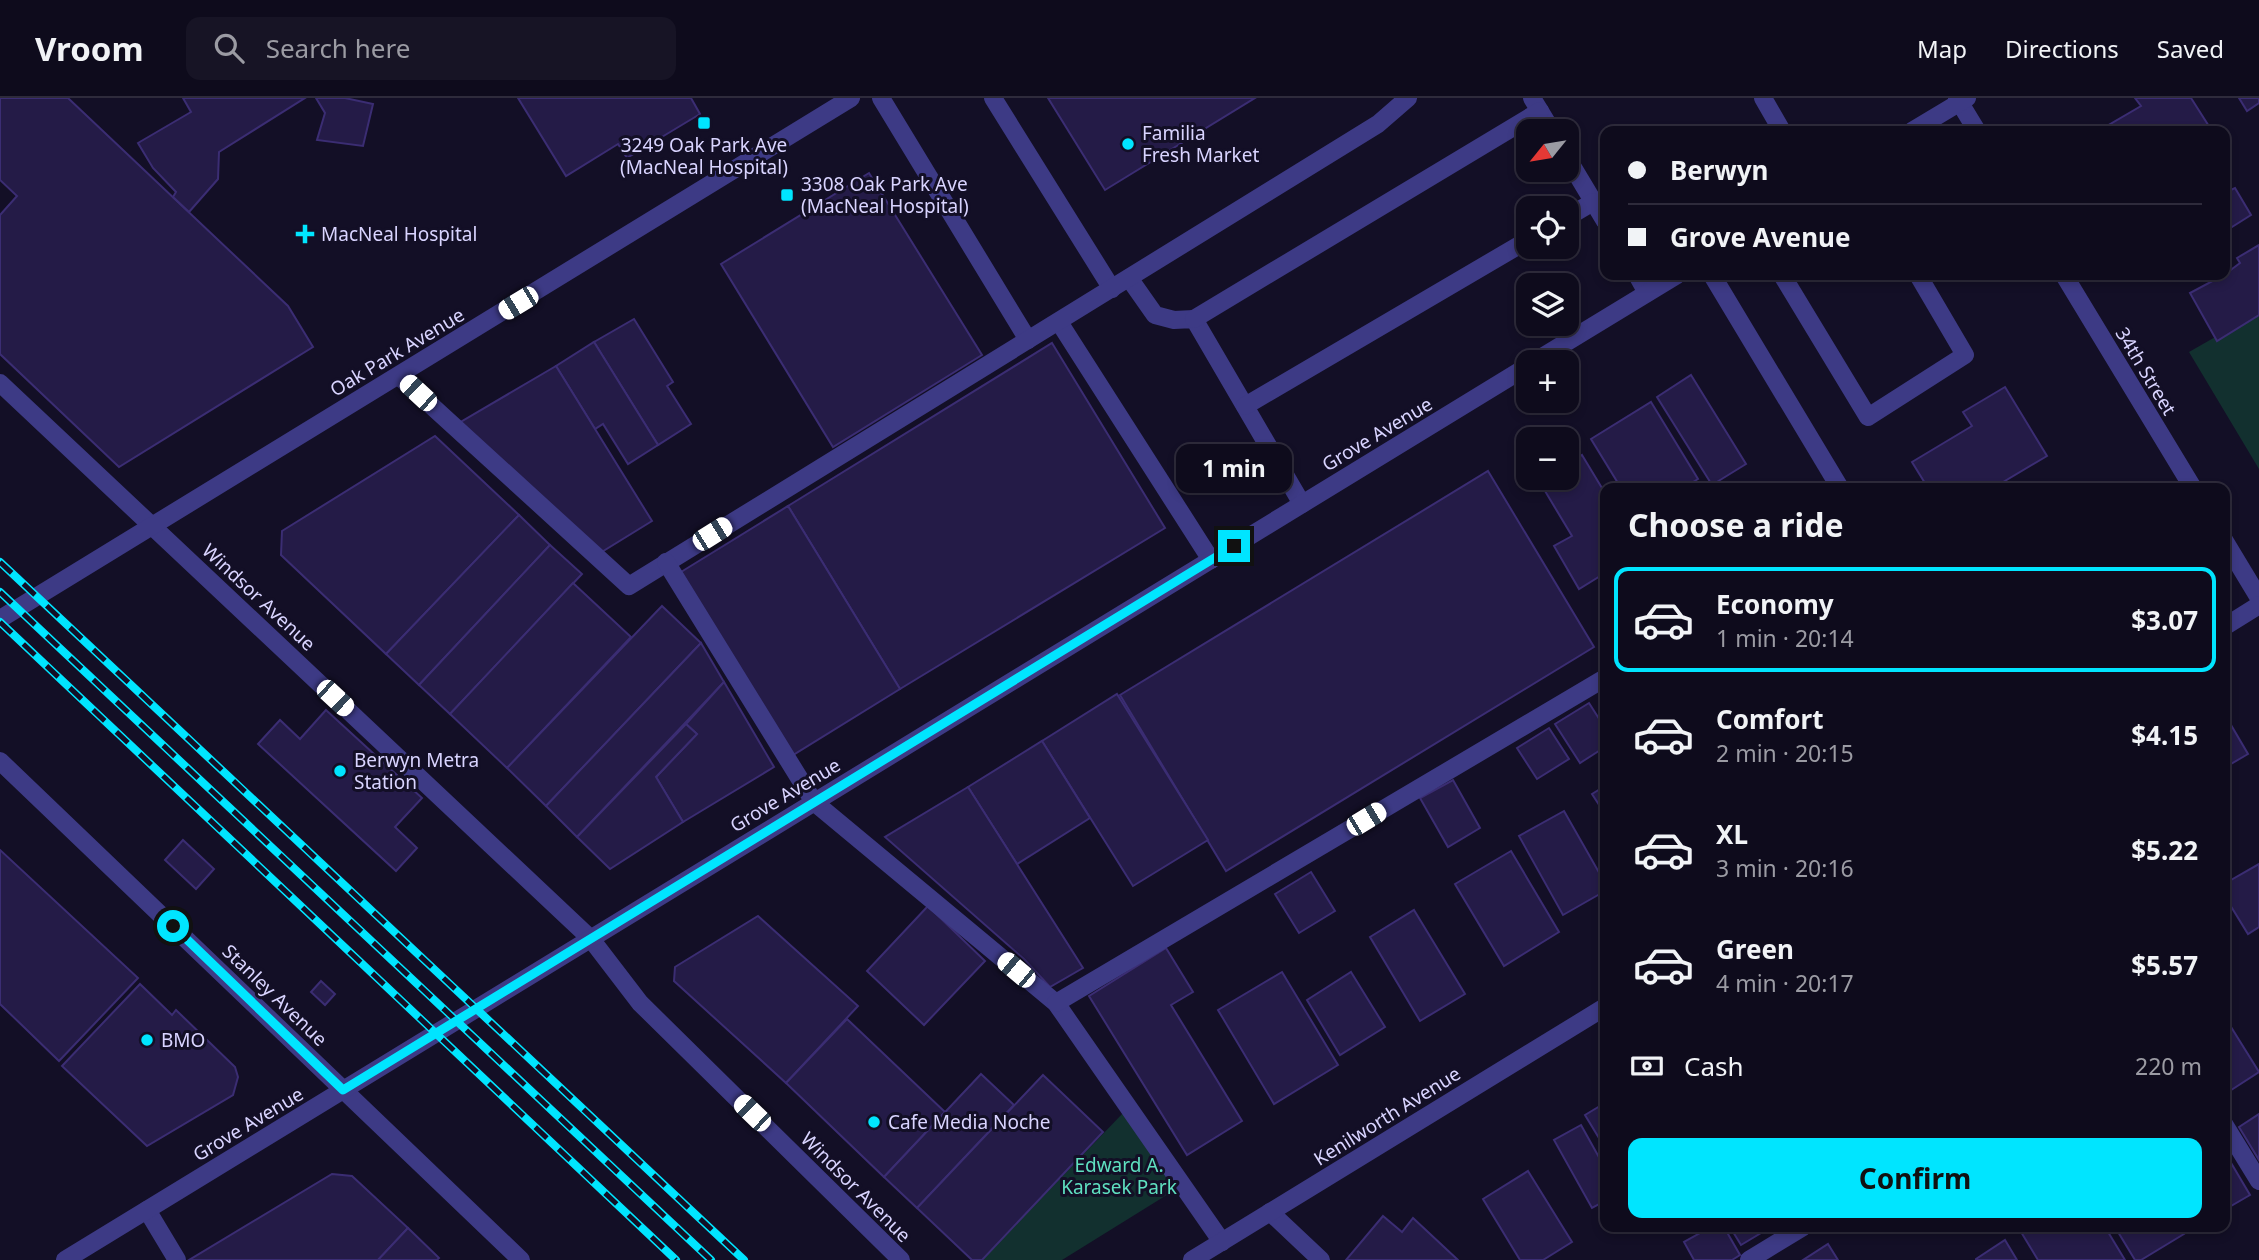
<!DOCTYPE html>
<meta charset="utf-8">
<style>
body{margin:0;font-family:"Noto Sans",sans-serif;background:#171425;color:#f1f3f6;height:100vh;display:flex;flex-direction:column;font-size:26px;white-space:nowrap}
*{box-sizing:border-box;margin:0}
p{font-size:23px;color:#9b9ba3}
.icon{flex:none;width:38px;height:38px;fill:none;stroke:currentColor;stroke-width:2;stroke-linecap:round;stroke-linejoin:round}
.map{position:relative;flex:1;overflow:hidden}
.drawer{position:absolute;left:1600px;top:385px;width:630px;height:749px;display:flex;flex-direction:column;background:#0e0b1c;border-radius:14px;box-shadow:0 4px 10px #0003,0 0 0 2px #2e2b3b}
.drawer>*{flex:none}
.banner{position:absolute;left:1600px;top:28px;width:630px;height:154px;border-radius:14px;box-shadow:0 4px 10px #0003,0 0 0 2px #2e2b3b;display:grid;align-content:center;height:154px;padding:0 28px;background:#0e0b1c}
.needle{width:46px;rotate:240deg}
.fabs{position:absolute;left:1516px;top:21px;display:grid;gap:14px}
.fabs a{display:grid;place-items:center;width:63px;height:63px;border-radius:14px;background:#0e0b1c;box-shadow:0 4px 10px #0003,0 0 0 2px #2e2b3b;font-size:35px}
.end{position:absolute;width:32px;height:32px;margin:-16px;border:9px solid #00e5ff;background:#111;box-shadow:0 0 0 4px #111}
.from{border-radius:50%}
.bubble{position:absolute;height:49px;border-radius:14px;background:#0e0b1c;box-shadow:0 4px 10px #0003,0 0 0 2px #2e2b3b;font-size:23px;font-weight:700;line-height:49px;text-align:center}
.car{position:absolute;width:21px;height:42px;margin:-21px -10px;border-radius:9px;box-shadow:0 0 5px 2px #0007;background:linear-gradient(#fff 24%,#345 0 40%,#fff 0 76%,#345 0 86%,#fff 0)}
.banner b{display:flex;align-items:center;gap:24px;height:66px;font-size:26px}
.banner b+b{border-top:2px solid #2e2b3b}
.banner i{width:18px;height:18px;background:#f1f3f6}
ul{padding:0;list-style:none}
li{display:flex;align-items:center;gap:21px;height:105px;margin:0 14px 10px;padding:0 14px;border:4px solid transparent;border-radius:14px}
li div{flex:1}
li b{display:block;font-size:26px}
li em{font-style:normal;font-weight:700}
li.selected{border-color:#00e5ff}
li>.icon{width:63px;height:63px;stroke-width:1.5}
h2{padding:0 28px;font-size:32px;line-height:84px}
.pay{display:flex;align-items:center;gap:18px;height:77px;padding:0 28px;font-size:26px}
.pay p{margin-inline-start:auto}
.action{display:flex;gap:14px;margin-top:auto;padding:14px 28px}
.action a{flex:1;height:80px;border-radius:14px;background:#00e5ff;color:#111;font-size:28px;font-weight:700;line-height:80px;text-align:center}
header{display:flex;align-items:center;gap:42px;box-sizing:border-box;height:98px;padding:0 35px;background:#0e0b1c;border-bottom:2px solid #2e2b3b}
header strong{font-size:33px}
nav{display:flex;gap:38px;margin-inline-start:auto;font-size:24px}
.search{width:490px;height:63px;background:#171425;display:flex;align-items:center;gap:18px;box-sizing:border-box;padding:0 24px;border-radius:14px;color:#9b9ba3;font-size:26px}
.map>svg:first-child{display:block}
.green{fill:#12302f}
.building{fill:#241b47;stroke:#3b2d73;stroke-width:2}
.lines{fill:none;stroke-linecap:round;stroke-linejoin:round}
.service{stroke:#3d3a85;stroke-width:18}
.minor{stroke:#3d3a85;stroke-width:18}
.tertiary{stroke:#3d3a85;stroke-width:18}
.rail-casing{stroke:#00e5ff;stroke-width:8}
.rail{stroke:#130f26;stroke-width:5;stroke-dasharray:16;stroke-linecap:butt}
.route{stroke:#00e5ff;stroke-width:9}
.poi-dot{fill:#00e5ff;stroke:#130f26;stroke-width:2.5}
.labels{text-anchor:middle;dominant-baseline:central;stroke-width:6;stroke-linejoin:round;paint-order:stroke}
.poi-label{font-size:19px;fill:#d9d4ff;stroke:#130f26;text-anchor:start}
.street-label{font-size:19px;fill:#d9d4ff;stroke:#130f26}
.park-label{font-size:19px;fill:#5fe0c0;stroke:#130f26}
</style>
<header>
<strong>Vroom</strong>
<div class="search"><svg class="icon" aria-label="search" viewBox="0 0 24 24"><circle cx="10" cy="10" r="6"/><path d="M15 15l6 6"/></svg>Search here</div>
<nav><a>Map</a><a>Directions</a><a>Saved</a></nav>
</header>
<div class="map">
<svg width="2259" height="1162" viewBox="0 0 2259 1162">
<rect width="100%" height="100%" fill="#130f26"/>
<!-- green -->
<g class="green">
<polygon points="2259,214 2259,371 2189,254"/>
<polygon points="1124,1014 1178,1090 1062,1162 982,1162"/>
</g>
<!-- building -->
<g class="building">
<polygon points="0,0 68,0 288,208 313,249 119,369 0,256 0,117 17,98 0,82"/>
<polygon points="183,0 305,0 219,54 218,81 189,114 173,99 176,94 153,70 138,45 191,14"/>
<polygon points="316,0 345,0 373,6 363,48 317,42 325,15"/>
<polygon points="518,0 691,0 700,16 627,60 618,46 566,78"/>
<polygon points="1048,0 1255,0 1105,92"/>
<polygon points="2135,0 2191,0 2212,33 2109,33 2107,28 2141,8"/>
<polygon points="2239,0 2259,0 2259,5 2247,13"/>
<polygon points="869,75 982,257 833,349 721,166"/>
<polygon points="2235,90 2251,117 2224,134 2224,95"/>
<polygon points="2259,147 2259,217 2217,243 2190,195 2224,177 2240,165 2237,160"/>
<polygon points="634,221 673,284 667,288 691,326 658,347 594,244"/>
<polygon points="594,244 658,347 628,366 603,326 595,331 556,268"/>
<polygon points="1052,245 1165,430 900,591 788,408"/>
<polygon points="556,268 652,423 600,455 459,325"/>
<polygon points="1691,277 1746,366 1712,387 1657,299"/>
<polygon points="2005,289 2047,358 1993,390 1928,390 1912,364 1972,328 1963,314"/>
<polygon points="1651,304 1698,381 1683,390 1621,390 1591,341"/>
<polygon points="435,338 519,417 386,556 281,457 282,433"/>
<polygon points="1582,357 1605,395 1605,475 1579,491 1554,448 1572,438 1539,383 1545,380 1566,380 1566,367"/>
<polygon points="1488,373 1594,549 1226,773 1120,597"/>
<polygon points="788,408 900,591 793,657 681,474"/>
<polygon points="519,417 550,447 419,587 386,556"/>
<polygon points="550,447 582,476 450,616 419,587"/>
<polygon points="573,485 631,539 507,670 450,616"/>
<polygon points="662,508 701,545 546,708 507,670"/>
<polygon points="701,545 724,584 577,739 546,708"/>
<polygon points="724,584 774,669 683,724 656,679 697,636 686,626"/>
<polygon points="1117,596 1208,742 1133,788 1042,643"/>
<polygon points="1589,605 1605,630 1605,649 1580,665 1555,626"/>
<polygon points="326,612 422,700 395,729 417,750 396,773 258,646 280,622 300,641"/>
<polygon points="2224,615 2248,656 2224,670"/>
<polygon points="686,626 697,636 656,679 683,724 610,771 577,739"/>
<polygon points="1549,630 1569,661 1537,681 1517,650"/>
<polygon points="1042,643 1090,720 1017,766 968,689"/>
<polygon points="1453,682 1480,730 1448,749 1420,700"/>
<polygon points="1605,688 1605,716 1592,696"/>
<polygon points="968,689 1083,870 1050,889 1024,861 885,739"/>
<polygon points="1564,713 1605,785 1605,793 1563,817 1519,738"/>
<polygon points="183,742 214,771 196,791 165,762"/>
<polygon points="0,752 138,880 59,963 0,906"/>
<polygon points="1511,753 1559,834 1504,868 1455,786"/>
<polygon points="2259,766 2259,829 2248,836 2224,797 2224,786"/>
<polygon points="1311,774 1335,813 1299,835 1275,796"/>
<polygon points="928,808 985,863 924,927 867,873"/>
<polygon points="1414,812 1465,896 1420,923 1370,839"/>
<polygon points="758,818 858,908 786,985 674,883 675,869"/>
<polygon points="1166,850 1193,894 1171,907 1242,1023 1187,1057 1089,898"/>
<polygon points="1282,874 1338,967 1274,1006 1218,912"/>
<polygon points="1351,874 1385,929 1340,957 1307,902"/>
<polygon points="321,883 335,896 325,907 311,894"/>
<polygon points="140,886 172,917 176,912 235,969 238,979 233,997 147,1048 62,968"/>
<polygon points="847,921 945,1014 884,1079 786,985"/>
<polygon points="2231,929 2259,974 2225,996 2224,933"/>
<polygon points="981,976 1014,1007 917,1110 884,1079"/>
<polygon points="1043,977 1103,1034 982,1162 972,1162 917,1110"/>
<polygon points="1605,1005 1605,1050 1585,1017"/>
<polygon points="2259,1016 2259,1062 2239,1029"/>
<polygon points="1581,1027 1605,1070 1605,1103 1592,1110 1554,1042"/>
<polygon points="2224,1053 2250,1097 2224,1112"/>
<polygon points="1528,1073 1572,1144 1543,1162 1520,1162 1483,1101"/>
<polygon points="332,1076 352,1078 408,1130 378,1162 189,1162"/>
<polygon points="1383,1118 1402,1134 1413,1120 1458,1162 1346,1162"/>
<polygon points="1711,1129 1724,1129 1740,1157 1732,1162 1694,1162 1684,1144"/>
<polygon points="1730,1129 1771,1129 1741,1147"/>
<polygon points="2018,1129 2105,1129 2125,1162 2038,1162"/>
<polygon points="2115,1129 2180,1129 2184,1136 2141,1162 2135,1162"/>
<polygon points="408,1130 439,1160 437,1162 378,1162"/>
<polygon points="2005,1142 2017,1162 1976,1162 1976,1161"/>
<polygon points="1828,1146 1838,1162 1803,1162"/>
</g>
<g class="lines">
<!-- service -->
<g class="service">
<polyline points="881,0 1028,242"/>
<polyline points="993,0 1112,191"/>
<polyline points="1532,0 1552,33"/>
<polyline points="1763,0 1782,33"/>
<polyline points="1566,58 1605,123"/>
<polyline points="1566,120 1593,104"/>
<polyline points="1637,177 1647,195"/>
<polyline points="1712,177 1840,390"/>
<polyline points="1782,177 1868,319 1965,257 1918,177"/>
<polyline points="1129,180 1155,217 1174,222 1194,221 1302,406"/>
<polyline points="1194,221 1540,13"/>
<polyline points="1059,224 1211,462"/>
<polyline points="399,278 629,488 1378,26 1408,0"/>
<polyline points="1245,308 1528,142"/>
<polyline points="666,464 814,704 1056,905 1222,1144"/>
<polyline points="1056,905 1605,580"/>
<polyline points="2224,1026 2259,1083"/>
<polyline points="147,1112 177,1162"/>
<polyline points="1270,1114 1321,1162"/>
<polyline points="1749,1162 1803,1129"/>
</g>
<!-- minor -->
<g class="minor">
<polyline points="1957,0 1977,33"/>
<polyline points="1912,33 1967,0"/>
<polyline points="2064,177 2193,390"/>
<polyline points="1534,264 1677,177"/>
<polyline points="0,285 591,841 640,905 901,1162"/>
<polyline points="2224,442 2259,500"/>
<polyline points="2224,529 2259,507"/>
<polyline points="0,663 521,1162"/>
<polyline points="65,1162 1528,268"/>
<polyline points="1192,1162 1605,909"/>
</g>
<!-- tertiary -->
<polyline class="tertiary" points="0,521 851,0"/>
<defs>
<g id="rail">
<polyline points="0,464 744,1162"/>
<polyline points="0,494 711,1162"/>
<polyline points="0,524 676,1162"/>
</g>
</defs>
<!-- rail casing -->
<use href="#rail" class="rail-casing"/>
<!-- rail -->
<use href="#rail" class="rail"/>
</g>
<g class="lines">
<!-- route -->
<polyline class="route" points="173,828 343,992 1234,448"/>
</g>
<!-- markers -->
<g class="poi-dot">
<rect x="697" y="18" width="14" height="14" rx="3.5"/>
<circle cx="1128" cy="46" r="7"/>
<rect x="780" y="90" width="14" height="14" rx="3.5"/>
<path d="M301.5 125.5h7v7h7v7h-7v7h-7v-7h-7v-7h7z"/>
<circle cx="340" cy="673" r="7"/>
<circle cx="147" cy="942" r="7"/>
<circle cx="874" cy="1024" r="7"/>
</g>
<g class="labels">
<!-- poi labels -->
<g class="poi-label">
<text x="1142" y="35">Familia<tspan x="1142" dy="22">Fresh Market</tspan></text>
<text x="704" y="47" text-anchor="middle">3249 Oak Park Ave<tspan x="704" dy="22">(MacNeal Hospital)</tspan></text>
<text x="801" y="86">3308 Oak Park Ave<tspan x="801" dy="22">(MacNeal Hospital)</tspan></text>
<text x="321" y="136">MacNeal Hospital</text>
<text x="354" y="662">Berwyn Metra<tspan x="354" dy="22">Station</tspan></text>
<text x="161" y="942">BMO</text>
<text x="888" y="1024">Cafe Media Noche</text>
</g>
<!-- street labels -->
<g class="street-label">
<text transform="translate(397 254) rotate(-31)">Oak Park Avenue</text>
<text transform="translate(2146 273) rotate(59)">34th Street</text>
<text transform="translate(1377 336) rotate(-31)">Grove Avenue</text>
<text transform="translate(259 499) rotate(43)">Windsor Avenue</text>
<text transform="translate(785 697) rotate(-31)">Grove Avenue</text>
<text transform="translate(275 897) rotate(44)">Stanley Avenue</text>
<text transform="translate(1387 1018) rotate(-32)">Kenilworth Avenue</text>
<text transform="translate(248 1026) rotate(-31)">Grove Avenue</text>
<text transform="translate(856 1089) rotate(45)">Windsor Avenue</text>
</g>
<!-- park labels -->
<g class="park-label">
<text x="1119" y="1067">Edward A.<tspan x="1119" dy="22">Karasek Park</tspan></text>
</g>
</g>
</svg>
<div class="fabs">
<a><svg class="needle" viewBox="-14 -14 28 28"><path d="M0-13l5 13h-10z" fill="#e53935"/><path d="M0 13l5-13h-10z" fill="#9b9ba3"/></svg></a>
<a><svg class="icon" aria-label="locate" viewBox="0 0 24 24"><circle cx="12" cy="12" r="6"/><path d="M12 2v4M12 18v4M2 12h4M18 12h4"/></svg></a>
<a><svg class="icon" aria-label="layers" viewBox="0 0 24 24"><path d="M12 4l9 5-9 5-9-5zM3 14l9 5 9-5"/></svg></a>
<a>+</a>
<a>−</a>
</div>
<i class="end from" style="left:173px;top:828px"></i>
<i class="end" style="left:1234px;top:448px"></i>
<div class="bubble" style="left:1176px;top:346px;width:116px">1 min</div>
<i class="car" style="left:518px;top:205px;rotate:239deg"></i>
<i class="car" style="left:418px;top:295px;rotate:313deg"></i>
<i class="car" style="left:712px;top:436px;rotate:58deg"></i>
<i class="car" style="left:335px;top:600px;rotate:133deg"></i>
<i class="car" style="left:1366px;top:721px;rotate:59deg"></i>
<i class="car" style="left:1016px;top:872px;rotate:310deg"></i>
<i class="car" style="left:752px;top:1015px;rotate:314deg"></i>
<div class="banner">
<b><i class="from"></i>Berwyn</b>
<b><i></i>Grove Avenue</b>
</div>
<section class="drawer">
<h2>Choose a ride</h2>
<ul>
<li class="selected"><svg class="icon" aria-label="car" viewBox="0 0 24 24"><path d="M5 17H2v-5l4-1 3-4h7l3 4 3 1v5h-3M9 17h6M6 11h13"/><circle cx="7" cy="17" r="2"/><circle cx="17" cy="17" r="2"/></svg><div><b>Economy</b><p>1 min · 20:14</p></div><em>$3.07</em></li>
<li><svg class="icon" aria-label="car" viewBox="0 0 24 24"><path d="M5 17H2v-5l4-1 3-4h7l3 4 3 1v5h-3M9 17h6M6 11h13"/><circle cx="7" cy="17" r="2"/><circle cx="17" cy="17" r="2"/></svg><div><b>Comfort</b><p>2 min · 20:15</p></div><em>$4.15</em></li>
<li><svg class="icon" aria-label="car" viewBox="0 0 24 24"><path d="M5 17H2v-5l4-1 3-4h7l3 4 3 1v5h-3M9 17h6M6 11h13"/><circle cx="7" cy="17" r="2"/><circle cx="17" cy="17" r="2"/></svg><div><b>XL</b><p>3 min · 20:16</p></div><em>$5.22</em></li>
<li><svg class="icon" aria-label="car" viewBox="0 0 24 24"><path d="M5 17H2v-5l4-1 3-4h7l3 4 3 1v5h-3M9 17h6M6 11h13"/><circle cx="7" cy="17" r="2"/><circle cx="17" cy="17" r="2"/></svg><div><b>Green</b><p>4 min · 20:17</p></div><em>$5.57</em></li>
</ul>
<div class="pay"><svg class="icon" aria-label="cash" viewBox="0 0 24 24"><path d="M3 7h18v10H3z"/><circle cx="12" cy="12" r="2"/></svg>Cash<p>220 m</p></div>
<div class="action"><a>Confirm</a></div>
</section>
</div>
